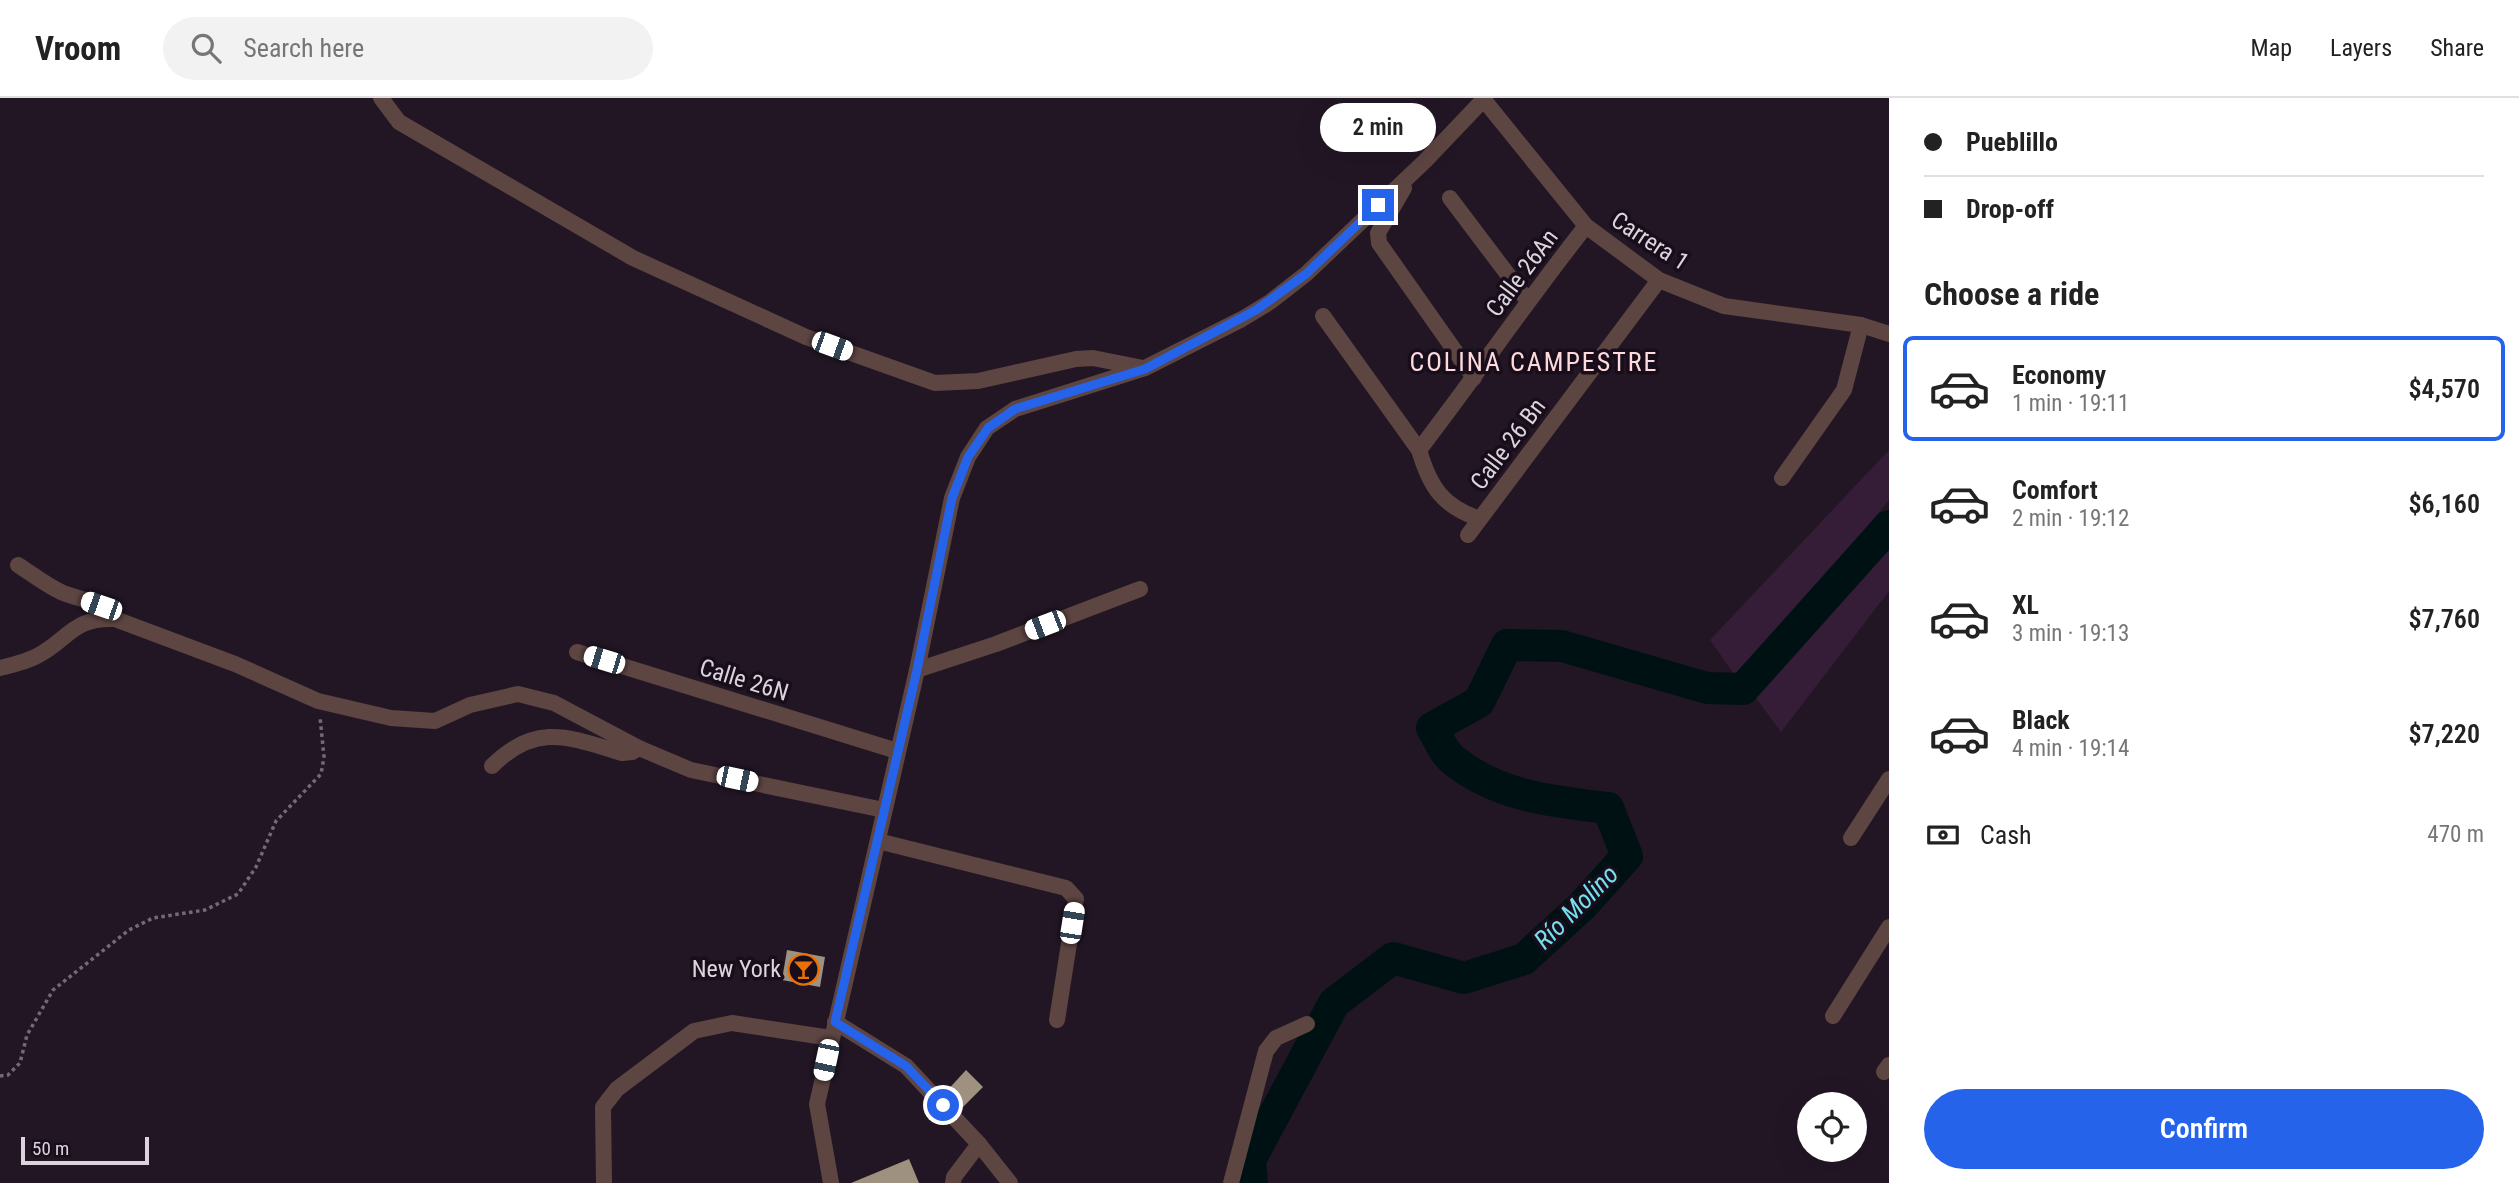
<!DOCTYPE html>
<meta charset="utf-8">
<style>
body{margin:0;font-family:"Roboto Condensed",sans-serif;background:#f2f2f2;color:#222;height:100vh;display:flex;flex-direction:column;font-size:26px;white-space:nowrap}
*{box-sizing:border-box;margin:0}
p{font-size:23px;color:#767676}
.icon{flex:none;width:38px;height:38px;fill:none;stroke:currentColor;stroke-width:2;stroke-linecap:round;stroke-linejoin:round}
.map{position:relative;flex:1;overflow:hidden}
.side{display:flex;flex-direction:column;background:#fff;width:630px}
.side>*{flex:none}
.banner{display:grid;align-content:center;height:154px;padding:0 35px;background:#fff}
.tools{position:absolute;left:1797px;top:994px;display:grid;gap:14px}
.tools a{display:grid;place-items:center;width:70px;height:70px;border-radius:50%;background:#fff;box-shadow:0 7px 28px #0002;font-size:35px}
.scale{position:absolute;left:21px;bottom:18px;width:128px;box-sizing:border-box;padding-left:7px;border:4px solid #dcd4dd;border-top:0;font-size:19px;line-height:24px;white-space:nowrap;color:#dcd4dd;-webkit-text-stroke:5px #180d1a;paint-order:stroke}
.end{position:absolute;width:32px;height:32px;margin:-16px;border:9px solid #2563eb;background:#fff;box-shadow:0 0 0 4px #fff}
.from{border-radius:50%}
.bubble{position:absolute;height:49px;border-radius:24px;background:#fff;box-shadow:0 7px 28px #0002;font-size:23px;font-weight:600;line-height:49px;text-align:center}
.car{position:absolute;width:21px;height:42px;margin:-21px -10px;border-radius:9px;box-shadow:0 0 5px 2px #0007;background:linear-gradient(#fff 24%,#345 0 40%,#fff 0 76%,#345 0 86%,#fff 0)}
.banner b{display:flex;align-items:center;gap:24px;height:66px;font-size:26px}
.banner b+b{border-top:2px solid #e0e0e0}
.banner i{width:18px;height:18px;background:#222}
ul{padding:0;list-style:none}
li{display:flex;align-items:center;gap:21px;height:105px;margin:0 14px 10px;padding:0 21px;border:4px solid transparent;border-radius:10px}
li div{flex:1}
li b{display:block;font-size:26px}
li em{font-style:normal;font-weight:600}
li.selected{border-color:#2563eb}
li>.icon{width:63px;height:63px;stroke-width:1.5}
h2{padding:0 35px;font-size:32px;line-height:84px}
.pay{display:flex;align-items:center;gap:18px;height:77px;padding:0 35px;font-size:26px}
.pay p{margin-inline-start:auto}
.action{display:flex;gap:14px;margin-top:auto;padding:14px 35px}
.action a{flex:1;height:80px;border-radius:42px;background:#2563eb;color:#fff;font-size:28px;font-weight:600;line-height:80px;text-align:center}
header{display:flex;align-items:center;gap:42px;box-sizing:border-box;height:98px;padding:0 35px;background:#fff;border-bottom:2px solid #e0e0e0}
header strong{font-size:33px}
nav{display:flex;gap:38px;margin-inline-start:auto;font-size:24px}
.search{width:490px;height:63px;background:#f2f2f2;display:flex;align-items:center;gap:18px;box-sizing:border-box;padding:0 24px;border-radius:38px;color:#767676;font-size:26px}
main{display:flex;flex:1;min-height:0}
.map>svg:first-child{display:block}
.green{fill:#351d38}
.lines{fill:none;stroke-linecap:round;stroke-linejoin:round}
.river{stroke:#001114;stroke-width:32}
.building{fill:#9f917f}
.path{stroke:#746a75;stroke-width:3.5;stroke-dasharray:3.5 3.5;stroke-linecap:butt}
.minor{stroke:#5d4542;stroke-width:16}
.route{stroke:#2563eb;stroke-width:9}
.labels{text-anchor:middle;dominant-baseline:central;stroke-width:7;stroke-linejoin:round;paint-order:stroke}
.street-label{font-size:24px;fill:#dcd4dd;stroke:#180d1a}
.poi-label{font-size:24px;fill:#dcd4dd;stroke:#180d1a;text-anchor:end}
.neighbourhood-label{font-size:26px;letter-spacing:2px;fill:#fedadd;stroke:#180d1a}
.water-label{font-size:26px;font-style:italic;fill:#73e0f0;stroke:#180d1a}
</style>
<header>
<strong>Vroom</strong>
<div class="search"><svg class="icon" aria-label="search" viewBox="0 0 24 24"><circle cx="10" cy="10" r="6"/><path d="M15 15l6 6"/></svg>Search here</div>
<nav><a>Map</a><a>Layers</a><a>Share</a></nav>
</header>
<main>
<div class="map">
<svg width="1889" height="1085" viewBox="0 0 1889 1085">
<rect width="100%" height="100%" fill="#221624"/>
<!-- green -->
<g class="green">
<polygon points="1889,352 1889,402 1739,583 1710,542"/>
<polygon points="1889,436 1889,493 1781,634 1751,593"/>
</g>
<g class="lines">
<!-- river -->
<path class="river" d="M 1252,1085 L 1250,1062 L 1334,905 L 1393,860 L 1464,880 L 1524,861 L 1582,808 L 1627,758 L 1608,710 C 1554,704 1497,698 1453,662 C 1444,655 1438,640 1432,630 L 1479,604 L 1507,547 L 1562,548 L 1707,590 L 1743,591 L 1889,428"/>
</g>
<!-- building -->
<g class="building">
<polygon points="787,852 825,859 820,889 782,882"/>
<polygon points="966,972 983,989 961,1011 945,995"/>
<polygon points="909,1061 919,1085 851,1085"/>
</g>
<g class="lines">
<!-- path -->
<polyline class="path" points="0,978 8,977 20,965 27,937 53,892 129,832 153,820 205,812 238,796 256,769 276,723 321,676 324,659 320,619"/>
<!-- minor -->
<g class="minor">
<polyline points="381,0 399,24 633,160 806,239 935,285 978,283 1076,261 1093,260 1143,270"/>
<polyline points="1484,2 1586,128 1659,182 1724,208 1861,227 1889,236"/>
<polyline points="1404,90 1378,135 1379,145 1474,280"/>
<polyline points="1450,100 1527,202"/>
<path d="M 1323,218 L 1419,352 C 1430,389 1442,408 1480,421"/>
<path d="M 1419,352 C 1476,278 1528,201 1586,128"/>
<polyline points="1782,380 1844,292 1861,227"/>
<polyline points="1468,437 1659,182"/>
<path d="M 18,467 C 32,476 46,487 61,494 C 78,502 106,503 115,521"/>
<polyline points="577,554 897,653"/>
<path d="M 0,570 C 12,567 26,564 37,558 C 68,542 73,519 115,521 L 235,566 L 318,603 L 391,620 L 435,623 L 470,607 L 518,596 L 554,605 L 639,650 L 691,672 L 884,712"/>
<polyline points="917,572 996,546 1140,491"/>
<path d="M 492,668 C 536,624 569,639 622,655 L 632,654 L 639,650"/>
<polyline points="1851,740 1889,681"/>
<polyline points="878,743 1066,790 1076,801 1057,922"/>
<polyline points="1833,918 1889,829"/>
<polyline points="835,924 906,968 979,1046 1010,1085"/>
<polyline points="1884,974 1889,967"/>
<polyline points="604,1085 603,1009 617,991 694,933 732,925 831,940"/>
<polyline points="831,1085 817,1006 917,572 952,400 968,359 987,330 1015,311 1145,270 1242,221 1270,204 1306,176 1425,63 1485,0"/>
<polyline points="953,1085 954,1079 979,1046"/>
<polyline points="1231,1085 1266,953 1276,940 1307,926"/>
</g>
</g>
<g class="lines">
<!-- route -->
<polyline class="route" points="943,1007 906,968 835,924 917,572 952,400 968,359 988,330 1015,311 1145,271 1256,212 1306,176 1378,107"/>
</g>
<!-- icons -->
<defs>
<symbol id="bar-ring" viewBox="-11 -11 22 22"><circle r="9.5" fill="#180d1a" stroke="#e8710a" stroke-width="1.5"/><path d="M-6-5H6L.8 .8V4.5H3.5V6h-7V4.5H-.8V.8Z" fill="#e8710a"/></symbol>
</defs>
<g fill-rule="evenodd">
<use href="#bar-ring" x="786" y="854" width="35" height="35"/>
</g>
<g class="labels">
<!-- street labels -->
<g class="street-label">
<text transform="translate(1650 143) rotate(33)">Carrera 1</text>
<text transform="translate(1522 175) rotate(-53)">Calle 26An</text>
<text transform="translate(1508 346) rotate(-53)">Calle 26 Bn</text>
<text transform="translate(744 582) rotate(17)">Calle 26N</text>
</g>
<!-- poi labels -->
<g class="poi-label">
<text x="781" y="871">New York</text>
</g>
<!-- neighbourhood labels -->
<g class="neighbourhood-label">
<text x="1534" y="264">COLINA CAMPESTRE</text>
</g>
<!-- water labels -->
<g class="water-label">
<text transform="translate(1576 809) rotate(-45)">Río Molino</text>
</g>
</g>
</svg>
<div class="tools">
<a><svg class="icon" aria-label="locate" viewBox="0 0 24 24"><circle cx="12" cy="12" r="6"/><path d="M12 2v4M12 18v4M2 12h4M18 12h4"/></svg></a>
</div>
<div class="scale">50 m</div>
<i class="end from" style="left:943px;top:1007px"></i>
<i class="end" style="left:1378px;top:107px"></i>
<div class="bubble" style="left:1320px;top:5px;width:116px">2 min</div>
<i class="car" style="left:832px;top:248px;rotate:110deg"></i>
<i class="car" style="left:101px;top:508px;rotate:289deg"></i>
<i class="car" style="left:1045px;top:527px;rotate:249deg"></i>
<i class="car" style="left:604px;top:562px;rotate:287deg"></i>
<i class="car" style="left:737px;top:681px;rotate:102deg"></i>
<i class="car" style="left:1072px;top:825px;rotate:9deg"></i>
<i class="car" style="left:826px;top:962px;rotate:192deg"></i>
</div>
<section class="side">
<div class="banner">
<b><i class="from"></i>Pueblillo</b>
<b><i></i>Drop-off</b>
</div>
<h2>Choose a ride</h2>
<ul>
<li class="selected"><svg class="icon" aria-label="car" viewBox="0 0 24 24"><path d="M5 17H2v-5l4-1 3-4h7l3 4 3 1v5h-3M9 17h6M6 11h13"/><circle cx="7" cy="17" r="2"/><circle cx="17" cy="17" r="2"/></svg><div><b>Economy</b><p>1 min · 19:11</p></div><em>$4,570</em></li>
<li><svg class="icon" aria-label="car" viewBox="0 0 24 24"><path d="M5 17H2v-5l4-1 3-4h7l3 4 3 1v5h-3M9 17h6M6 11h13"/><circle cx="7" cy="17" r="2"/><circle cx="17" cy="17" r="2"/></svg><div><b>Comfort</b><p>2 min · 19:12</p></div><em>$6,160</em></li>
<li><svg class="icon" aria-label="car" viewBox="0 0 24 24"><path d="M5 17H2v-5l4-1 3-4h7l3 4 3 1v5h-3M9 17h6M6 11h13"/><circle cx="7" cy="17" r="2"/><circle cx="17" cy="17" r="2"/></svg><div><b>XL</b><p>3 min · 19:13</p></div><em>$7,760</em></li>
<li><svg class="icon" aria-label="car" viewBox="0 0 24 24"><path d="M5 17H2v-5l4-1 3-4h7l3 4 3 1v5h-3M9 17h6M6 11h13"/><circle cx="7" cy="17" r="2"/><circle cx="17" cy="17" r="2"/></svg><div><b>Black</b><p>4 min · 19:14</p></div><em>$7,220</em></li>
</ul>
<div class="pay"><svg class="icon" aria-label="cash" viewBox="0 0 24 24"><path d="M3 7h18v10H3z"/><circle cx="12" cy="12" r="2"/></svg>Cash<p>470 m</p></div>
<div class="action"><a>Confirm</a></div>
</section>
</main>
